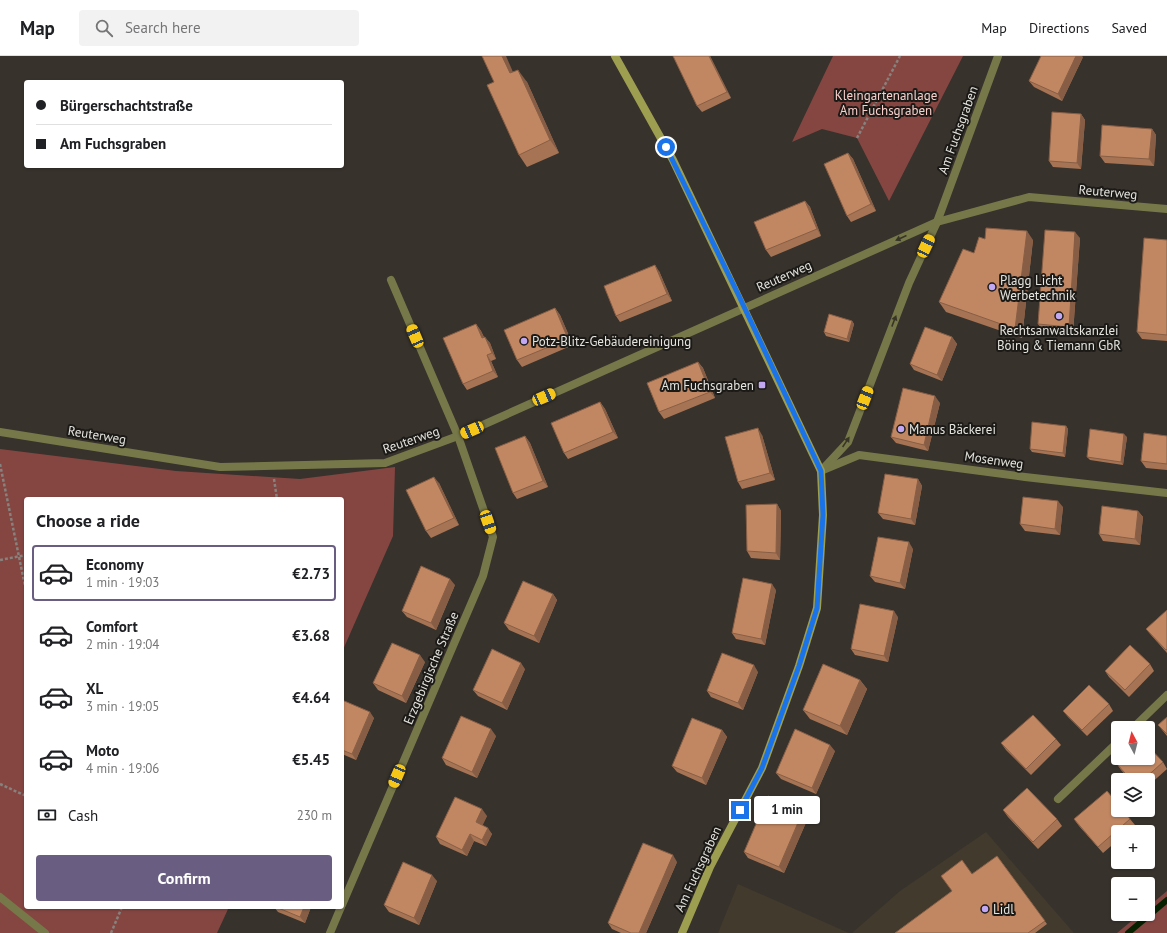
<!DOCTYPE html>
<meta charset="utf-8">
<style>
body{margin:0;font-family:"PT Sans",sans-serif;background:#f2f2f2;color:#202124;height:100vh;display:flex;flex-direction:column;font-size:15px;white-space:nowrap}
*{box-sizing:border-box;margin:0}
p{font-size:13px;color:#757577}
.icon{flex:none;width:22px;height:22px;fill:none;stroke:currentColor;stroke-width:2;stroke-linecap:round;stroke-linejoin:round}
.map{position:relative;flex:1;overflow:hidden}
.details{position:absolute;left:24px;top:441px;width:320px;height:412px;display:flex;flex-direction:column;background:#fff;border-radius:4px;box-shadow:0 1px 3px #0004}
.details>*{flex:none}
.banner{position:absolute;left:24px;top:24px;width:320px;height:88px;border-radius:4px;box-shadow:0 1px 3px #0004;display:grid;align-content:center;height:88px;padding:0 12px;background:#fff}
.needle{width:26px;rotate:353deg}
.buttons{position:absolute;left:1111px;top:665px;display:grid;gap:8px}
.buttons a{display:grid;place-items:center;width:44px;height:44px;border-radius:4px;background:#fff;box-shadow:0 1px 3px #0004;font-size:20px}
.end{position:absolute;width:18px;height:18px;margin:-9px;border:5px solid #1a73e8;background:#fff;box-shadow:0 0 0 2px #fff}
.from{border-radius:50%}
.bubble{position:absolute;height:28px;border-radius:4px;background:#fff;box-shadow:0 1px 3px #0004;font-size:13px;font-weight:700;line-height:28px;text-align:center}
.car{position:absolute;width:12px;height:24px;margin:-12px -6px;border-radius:5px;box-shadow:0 0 3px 1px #0007;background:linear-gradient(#f5c518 24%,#345 0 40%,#f5c518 0 76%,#345 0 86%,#f5c518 0)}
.banner b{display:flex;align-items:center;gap:14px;height:38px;font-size:15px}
.banner b+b{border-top:1px solid #e0e0e0}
.banner i{width:10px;height:10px;background:#202124}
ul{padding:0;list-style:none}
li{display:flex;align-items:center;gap:12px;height:56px;margin:0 8px 6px;padding:0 4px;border:2px solid transparent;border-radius:4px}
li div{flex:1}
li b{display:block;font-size:15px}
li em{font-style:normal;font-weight:700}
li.current{border-color:#695e81}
li>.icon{width:36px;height:36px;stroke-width:1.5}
h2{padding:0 12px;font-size:18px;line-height:48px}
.pay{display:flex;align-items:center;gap:10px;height:44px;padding:0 12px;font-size:15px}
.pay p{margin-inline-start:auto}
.cta{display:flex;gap:8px;margin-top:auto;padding:8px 12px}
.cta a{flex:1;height:46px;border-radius:4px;background:#695e81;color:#fff;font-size:16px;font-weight:700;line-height:46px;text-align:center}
header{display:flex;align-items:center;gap:24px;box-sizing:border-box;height:56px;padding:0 20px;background:#fff;border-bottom:1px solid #e0e0e0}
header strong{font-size:19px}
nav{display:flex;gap:22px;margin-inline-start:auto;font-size:14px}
.search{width:280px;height:36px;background:#f2f2f2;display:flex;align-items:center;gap:10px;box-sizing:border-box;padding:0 14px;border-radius:4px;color:#757577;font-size:15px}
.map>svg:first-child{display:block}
.built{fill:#413a2d}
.green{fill:#854642}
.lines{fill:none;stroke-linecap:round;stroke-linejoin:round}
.stream{stroke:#072100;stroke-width:6}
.path{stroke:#86827d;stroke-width:2.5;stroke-dasharray:3 2;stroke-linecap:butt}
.lane{stroke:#777849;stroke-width:8}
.street{stroke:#777849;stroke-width:8}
.secondary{stroke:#9d9e50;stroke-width:8}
.wall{fill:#a67454}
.shaded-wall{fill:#875e45}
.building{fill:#c18762;stroke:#875e45}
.oneway{fill:#373626}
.route{stroke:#1a73e8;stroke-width:5}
.poi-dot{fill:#c2a8f2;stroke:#1c1a17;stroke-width:1.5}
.labels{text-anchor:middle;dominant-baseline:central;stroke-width:4;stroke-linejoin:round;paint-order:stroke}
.park-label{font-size:13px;fill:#f9d0cc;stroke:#1c1a17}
.street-label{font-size:13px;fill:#e6e4df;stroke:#1c1a17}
.poi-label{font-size:13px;fill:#e6e4df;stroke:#1c1a17;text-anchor:start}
</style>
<header>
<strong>Map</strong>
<div class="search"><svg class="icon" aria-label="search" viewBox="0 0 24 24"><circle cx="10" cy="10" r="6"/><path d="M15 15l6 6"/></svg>Search here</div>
<nav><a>Map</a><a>Directions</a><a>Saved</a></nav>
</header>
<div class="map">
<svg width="1167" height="877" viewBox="0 0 1167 877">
<rect width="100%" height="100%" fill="#37322c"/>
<!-- built -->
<g class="built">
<polygon points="986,776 1074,877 852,877 900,835"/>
<polygon points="738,828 849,877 718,877"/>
</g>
<!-- green -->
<g class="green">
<polygon points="833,0 963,0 889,145 857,82 822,73 792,86"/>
<polygon points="0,393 176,415 300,423 395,411 393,480 342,596 342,443 26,443 26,851 229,851 217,877 0,877"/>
<polygon points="1167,835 1167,877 1117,877 1140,858 1148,858 1148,851"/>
</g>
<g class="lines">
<!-- stream -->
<polyline class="stream" points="1128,877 1167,844"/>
<!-- path -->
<g class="path">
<polyline points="857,82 900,0"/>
<polyline points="0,408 26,535"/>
<polyline points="274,423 277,443"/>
<polyline points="0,504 26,499"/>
<polyline points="0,728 26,740"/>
<polyline points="111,877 122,851"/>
</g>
<!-- lane -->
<polyline class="lane" points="0,841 45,877"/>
<!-- street -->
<g class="street">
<polyline points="0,376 220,411 385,407 458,380 937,166 1029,141 1167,153"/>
<polyline points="823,414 859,399 1025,421 1167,437"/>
<polyline points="821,415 848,386 909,227 937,166 998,0"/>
<polyline points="1133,672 1167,639"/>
<polyline points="1058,743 1118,686"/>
<polyline points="342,849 483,520 493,481 458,380 391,224"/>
<polyline points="330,877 341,851"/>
</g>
<!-- secondary -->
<polyline class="secondary" points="615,0 673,104 821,415 823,459 817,552 799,610 762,712 710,811 682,877"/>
</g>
<!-- wall -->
<g class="wall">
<polygon points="710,0 731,42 702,56 697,50"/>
<polygon points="1083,1 1062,45 1034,31 1029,25"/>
<polygon points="513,16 527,26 559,97 527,111 519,99 494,26"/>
<polygon points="1081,58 1085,64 1081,113 1053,111 1049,105"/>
<polygon points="1152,73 1156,79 1154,110 1105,107 1100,100"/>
<polygon points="848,97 853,103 876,155 851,166 847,160"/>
<polygon points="805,145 810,151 821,180 771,201 766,194"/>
<polygon points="1080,182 1073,277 1043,275 1038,268"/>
<polygon points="985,183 1033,184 1022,282 946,256 939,246"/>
<polygon points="1167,184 1167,285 1142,283 1137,276"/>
<polygon points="659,215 672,245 620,266 616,260"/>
<polygon points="555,252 560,259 573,289 522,311 517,304"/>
<polygon points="852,265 854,268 849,286 826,280 824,276"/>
<polygon points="476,268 481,275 484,281 490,287 496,303 491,305 498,321 467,334 463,328"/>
<polygon points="952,281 957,288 942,325 914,314 910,308"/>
<polygon points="698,306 703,312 715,342 664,363 659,356"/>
<polygon points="600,346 605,353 618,382 568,403 564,397"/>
<polygon points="940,347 928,395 896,387 891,381"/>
<polygon points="1066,370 1068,373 1065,401 1032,396 1030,393"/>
<polygon points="762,379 775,424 742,433 738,426"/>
<polygon points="525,380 530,387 548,431 517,443 513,437"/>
<polygon points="1167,380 1167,414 1146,412 1141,405"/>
<polygon points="1127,381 1123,409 1090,404 1087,401"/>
<polygon points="918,423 922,430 915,469 883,463 878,457"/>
<polygon points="439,427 459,469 431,482 426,475"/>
<polygon points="777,448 781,455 780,504 751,502 747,495"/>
<polygon points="1063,451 1060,479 1025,475 1020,468"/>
<polygon points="1138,455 1143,461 1140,489 1103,485 1099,478"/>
<polygon points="913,493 905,533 875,526 870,520"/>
<polygon points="455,529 436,574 407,561 402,555"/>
<polygon points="776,534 765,589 736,583 732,577"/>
<polygon points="553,538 557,544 539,587 509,574 504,567"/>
<polygon points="1167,554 1167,597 1151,579 1146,573"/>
<polygon points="898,561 888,606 855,599 851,593"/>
<polygon points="425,606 406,647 378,634 373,627"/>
<polygon points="1150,608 1154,615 1129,641 1109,621 1105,615"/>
<polygon points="525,613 507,654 478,640 473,634"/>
<polygon points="758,616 743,654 711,641 707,635"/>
<polygon points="860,624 867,633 847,679 810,663 803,654"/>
<polygon points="342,644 374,662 356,704 342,698"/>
<polygon points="1109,648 1113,655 1087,680 1068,661 1063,655"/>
<polygon points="1167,661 1167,680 1158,669"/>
<polygon points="722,674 727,681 706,729 677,716 672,710"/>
<polygon points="496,680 477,722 446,709 442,702"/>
<polygon points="1056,683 1061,689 1031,719 1006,694 1001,687"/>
<polygon points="835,695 816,738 781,723 776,717"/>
<polygon points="1163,706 1167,713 1148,730 1148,724 1130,724 1121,714 1117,708"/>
<polygon points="1003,754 1057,763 1062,770 1038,793 1008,761"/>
<polygon points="487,760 482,769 492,778 486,790 474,785 467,800 440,788 436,781"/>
<polygon points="808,762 784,817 748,802 744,796"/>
<polygon points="1074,763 1130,763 1135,769 1127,776 1118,776 1118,784 1103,797 1079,770"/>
<polygon points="997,800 1047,868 1035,877 895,877 952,835 972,818"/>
<polygon points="677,806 646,877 621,877 612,873 608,867"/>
<polygon points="437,825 419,869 389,856 384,849"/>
<polygon points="274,851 311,851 305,867 278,856"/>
</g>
<!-- shaded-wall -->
<g class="shaded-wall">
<polygon points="502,0 506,0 519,30 510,17"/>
<polygon points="709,0 710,0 731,42 727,36"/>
<polygon points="1076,0 1082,0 1083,1 1062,45 1058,38"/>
<polygon points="518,14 527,26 559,97 550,84"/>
<polygon points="1081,58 1085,64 1081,113 1077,107"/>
<polygon points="1152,73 1156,79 1154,110 1149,103"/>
<polygon points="848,97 853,103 876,155 871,148"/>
<polygon points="805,145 810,151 821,180 817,173"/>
<polygon points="1027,175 1033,184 1022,282 1015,273"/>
<polygon points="1075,176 1080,182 1073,277 1069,271"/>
<polygon points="655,209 659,215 672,245 667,238"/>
<polygon points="555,252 560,259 573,289 568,283"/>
<polygon points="852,265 854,268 849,286 847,283"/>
<polygon points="476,268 481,275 487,288 482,282"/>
<polygon points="485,281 490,287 496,303 492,297"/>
<polygon points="952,281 957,288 942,325 937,319"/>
<polygon points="487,299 491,305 498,321 493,315"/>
<polygon points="698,306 703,312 715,342 710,336"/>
<polygon points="935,340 940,347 928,395 924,389"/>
<polygon points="600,346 605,353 618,382 613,376"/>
<polygon points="1066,370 1068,373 1065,401 1063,397"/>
<polygon points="758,372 762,379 775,424 770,417"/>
<polygon points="1124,378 1127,381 1123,409 1121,406"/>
<polygon points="525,380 530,387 548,431 543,425"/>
<polygon points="434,421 439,427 459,469 454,462"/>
<polygon points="918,423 922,430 915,469 911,463"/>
<polygon points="1058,445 1063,451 1060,479 1055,473"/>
<polygon points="777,448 781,455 780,504 776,497"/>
<polygon points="1138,455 1143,461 1140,489 1135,483"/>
<polygon points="909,486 913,493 905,533 900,527"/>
<polygon points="450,523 455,529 436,574 431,567"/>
<polygon points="772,528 776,534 765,589 761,583"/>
<polygon points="553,538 557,544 539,587 534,580"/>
<polygon points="894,555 898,561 888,606 884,600"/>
<polygon points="420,599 425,606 406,647 402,640"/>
<polygon points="521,607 525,613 507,654 502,647"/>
<polygon points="754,609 758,616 743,654 738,647"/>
<polygon points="860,624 867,633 847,679 840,670"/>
<polygon points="370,656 374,662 356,704 352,698"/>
<polygon points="491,673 496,680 477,722 472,716"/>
<polygon points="722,674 727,681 706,729 702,722"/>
<polygon points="830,689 835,695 816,738 812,732"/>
<polygon points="482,753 487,760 481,773 476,766"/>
<polygon points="803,755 808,762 784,817 779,811"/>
<polygon points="488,772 492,778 486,790 482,784"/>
<polygon points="470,778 474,785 467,800 462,794"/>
<polygon points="673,799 677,806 646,877 639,877"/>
<polygon points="432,819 437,825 419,869 414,862"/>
<polygon points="304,851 311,851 305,867 300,861"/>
</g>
<!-- building -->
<g class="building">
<polygon points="482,0 502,0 510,17 518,14 550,84 519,99 487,29 494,26"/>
<polygon points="673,0 709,0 727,36 697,50"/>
<polygon points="1041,0 1076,0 1058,38 1029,25"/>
<polygon points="1052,56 1081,58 1077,107 1049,105"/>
<polygon points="1102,69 1152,73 1149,103 1100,100"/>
<polygon points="848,97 871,148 847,160 824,108"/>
<polygon points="805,145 817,173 766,194 754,166"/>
<polygon points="986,172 1027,175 1015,273 939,246 963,193 974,197 979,181 985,183"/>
<polygon points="1045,174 1075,176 1069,271 1038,268"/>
<polygon points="1144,182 1167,184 1167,279 1137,276"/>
<polygon points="655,209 667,238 616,260 604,230"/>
<polygon points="555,252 568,283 517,304 504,274"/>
<polygon points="829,258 852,265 847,283 824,276"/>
<polygon points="476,268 482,282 485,281 492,297 487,299 493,315 463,328 443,282"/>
<polygon points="925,271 952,281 937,319 910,308"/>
<polygon points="698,306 710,336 659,356 647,327"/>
<polygon points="903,332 935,340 924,389 891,381"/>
<polygon points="600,346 613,376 564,397 551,367"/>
<polygon points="1032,366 1066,370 1063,397 1030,393"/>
<polygon points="758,372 770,417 738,426 725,381"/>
<polygon points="1090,373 1124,378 1121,406 1087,401"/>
<polygon points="1144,377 1167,380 1167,408 1141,405"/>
<polygon points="525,380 543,425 513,437 495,392"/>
<polygon points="885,418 918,423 911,463 878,457"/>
<polygon points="434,421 454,462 426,475 406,434"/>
<polygon points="1023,441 1058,445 1055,473 1020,468"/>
<polygon points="777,448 776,497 747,495 746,449"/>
<polygon points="1102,450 1138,455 1135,483 1099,478"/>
<polygon points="878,481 909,486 900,527 870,520"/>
<polygon points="421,510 450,523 431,567 402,555"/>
<polygon points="743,522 772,528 761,583 732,577"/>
<polygon points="523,525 553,538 534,580 504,567"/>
<polygon points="860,548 894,555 884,600 851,593"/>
<polygon points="1167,554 1167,593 1166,594 1146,573"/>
<polygon points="392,587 420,599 402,640 373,627"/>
<polygon points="1130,589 1150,608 1125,634 1105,615"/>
<polygon points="492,593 521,607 502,647 473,634"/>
<polygon points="722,597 754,609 738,647 707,635"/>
<polygon points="823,608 860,624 840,670 803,654"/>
<polygon points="1089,629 1109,648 1082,674 1063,655"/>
<polygon points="342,644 370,656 352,698 342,694"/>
<polygon points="1033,659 1056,683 1026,713 1001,687"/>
<polygon points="461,660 491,673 472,716 442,702"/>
<polygon points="1167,661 1167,678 1158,669"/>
<polygon points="692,662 722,674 702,722 672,710"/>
<polygon points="795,673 830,689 812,732 776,717"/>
<polygon points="1148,690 1163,706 1143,724 1131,724 1117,708 1123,702 1148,702"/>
<polygon points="1027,732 1057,763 1033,786 1003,754"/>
<polygon points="1107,735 1118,748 1118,754 1123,754 1130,763 1098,791 1074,763"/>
<polygon points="768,740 803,755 779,811 744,796"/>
<polygon points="455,741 482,753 476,766 488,772 482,784 470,778 462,794 436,781"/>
<polygon points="643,787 673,799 639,877 631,877 608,867"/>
<polygon points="997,800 1045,865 1028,877 895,877 952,835 941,820 962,804 972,818"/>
<polygon points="403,806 432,819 414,862 384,849"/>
<polygon points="276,851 304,851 300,861"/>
</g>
<!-- one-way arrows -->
<defs><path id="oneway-solid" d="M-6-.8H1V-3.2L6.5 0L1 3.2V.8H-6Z"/></defs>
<g class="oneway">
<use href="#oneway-solid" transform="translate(901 182) rotate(156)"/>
<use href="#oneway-solid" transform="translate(894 265) rotate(-69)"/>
<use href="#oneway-solid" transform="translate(846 386) rotate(-56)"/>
</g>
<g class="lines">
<!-- route -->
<polyline class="route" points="666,91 738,238 821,415 823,459 817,552 799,610 762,712 740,754"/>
</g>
<!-- markers -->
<g class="poi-dot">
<circle cx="992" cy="231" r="4"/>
<circle cx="1059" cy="260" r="4"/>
<circle cx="524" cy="285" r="4"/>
<rect x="758" y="325" width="8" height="8" rx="2"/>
<circle cx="901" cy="373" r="4"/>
<circle cx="985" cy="853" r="4"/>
</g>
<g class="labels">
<!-- park labels -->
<g class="park-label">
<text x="886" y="39">Kleingartenanlage<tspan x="886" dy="15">Am Fuchsgraben</tspan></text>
</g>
<!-- street labels -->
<g class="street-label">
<text transform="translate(958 74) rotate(-70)">Am Fuchsgraben</text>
<text transform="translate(1108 136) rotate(5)">Reuterweg</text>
<text transform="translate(784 220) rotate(-24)">Reuterweg</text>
<text transform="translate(97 379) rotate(9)">Reuterweg</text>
<text transform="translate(411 384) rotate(-19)">Reuterweg</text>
<text transform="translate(994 404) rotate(8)">Mosenweg</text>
<text transform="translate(431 612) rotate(-67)">Erzgebirgische Straße</text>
<text transform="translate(698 813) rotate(-65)">Am Fuchsgraben</text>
</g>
<!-- poi labels -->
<g class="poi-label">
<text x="1000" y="224">Plagg Licht<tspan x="1000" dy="15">Werbetechnik</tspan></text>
<text x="1059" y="274" text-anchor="middle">Rechtsanwaltskanzlei<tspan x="1059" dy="15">Böing &amp; Tiemann GbR</tspan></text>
<text x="532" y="285">Potz-Blitz-Gebäudereinigung</text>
<text x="754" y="329" text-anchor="end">Am Fuchsgraben</text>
<text x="909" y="373">Manus Bäckerei</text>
<text x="993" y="853">Lidl</text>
</g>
</g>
</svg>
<div class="buttons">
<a><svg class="needle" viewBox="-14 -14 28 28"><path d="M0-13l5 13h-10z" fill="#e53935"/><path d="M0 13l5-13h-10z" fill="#757577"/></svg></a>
<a><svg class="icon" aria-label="layers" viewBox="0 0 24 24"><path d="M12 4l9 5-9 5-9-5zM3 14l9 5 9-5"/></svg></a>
<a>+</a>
<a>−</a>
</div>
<i class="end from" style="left:666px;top:91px"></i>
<i class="end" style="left:740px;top:754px"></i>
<div class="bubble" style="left:754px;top:740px;width:66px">1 min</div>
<i class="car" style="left:926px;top:190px;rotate:25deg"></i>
<i class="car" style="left:415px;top:280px;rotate:337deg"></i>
<i class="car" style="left:544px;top:341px;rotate:66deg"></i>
<i class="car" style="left:865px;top:342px;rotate:21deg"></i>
<i class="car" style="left:472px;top:374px;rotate:246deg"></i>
<i class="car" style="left:488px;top:466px;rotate:161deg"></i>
<i class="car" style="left:397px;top:720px;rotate:203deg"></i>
<div class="banner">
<b><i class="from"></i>Bürgerschachtstraße</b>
<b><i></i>Am Fuchsgraben</b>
</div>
<section class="details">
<h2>Choose a ride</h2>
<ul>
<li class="current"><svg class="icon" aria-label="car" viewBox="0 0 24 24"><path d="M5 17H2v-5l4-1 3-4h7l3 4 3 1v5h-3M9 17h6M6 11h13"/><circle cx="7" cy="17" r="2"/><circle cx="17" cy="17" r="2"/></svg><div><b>Economy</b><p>1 min · 19:03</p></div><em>€2.73</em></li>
<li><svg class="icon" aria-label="car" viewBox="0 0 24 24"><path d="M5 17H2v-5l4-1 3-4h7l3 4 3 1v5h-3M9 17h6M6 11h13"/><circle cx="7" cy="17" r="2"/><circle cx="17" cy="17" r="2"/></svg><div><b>Comfort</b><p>2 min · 19:04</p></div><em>€3.68</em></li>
<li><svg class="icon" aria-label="car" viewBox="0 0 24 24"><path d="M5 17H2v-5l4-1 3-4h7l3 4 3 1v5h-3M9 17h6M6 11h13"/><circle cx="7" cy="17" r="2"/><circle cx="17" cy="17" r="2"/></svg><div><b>XL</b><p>3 min · 19:05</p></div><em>€4.64</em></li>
<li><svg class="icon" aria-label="car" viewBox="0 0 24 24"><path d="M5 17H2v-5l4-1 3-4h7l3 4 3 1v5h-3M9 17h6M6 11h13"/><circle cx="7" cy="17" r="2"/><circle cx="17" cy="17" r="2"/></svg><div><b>Moto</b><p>4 min · 19:06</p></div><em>€5.45</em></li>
</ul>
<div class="pay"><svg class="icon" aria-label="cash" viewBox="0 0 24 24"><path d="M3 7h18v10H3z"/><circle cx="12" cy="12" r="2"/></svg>Cash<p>230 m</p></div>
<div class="cta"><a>Confirm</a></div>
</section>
</div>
